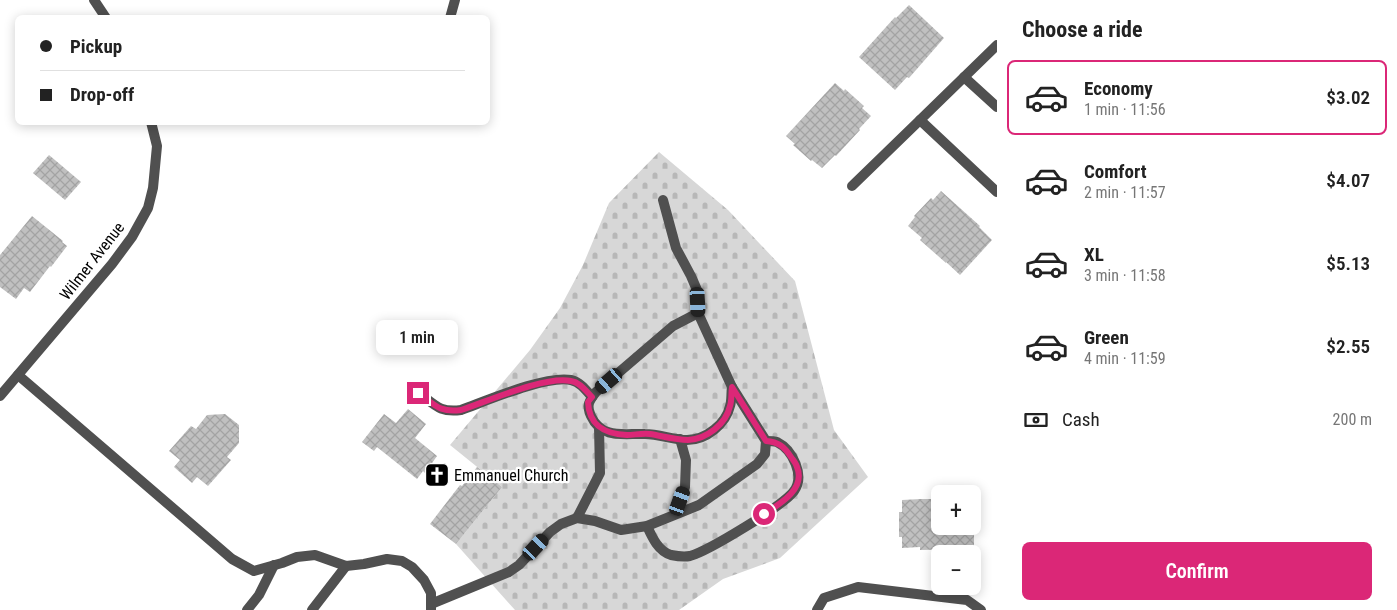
<!DOCTYPE html>
<meta charset="utf-8">
<style>
body{margin:0;font-family:"Roboto Condensed",sans-serif;background:#f6f6f6;color:#222;height:100vh;display:flex;flex-direction:column;font-size:19px;white-space:nowrap}
*{box-sizing:border-box;margin:0}
p{font-size:16px;color:#767676}
.icon{flex:none;width:28px;height:28px;fill:none;stroke:currentColor;stroke-width:2;stroke-linecap:round;stroke-linejoin:round}
.map{position:relative;flex:1;overflow:hidden}
.panel{display:flex;flex-direction:column;background:#fff;width:400px}
.panel>*{flex:none}
.banner{position:absolute;left:15px;top:15px;width:475px;height:110px;border-radius:8px;box-shadow:0 2px 12px #0003;display:grid;align-content:center;height:110px;padding:0 25px;background:#fff}
.controls{position:absolute;left:931px;top:485px;display:grid;gap:10px}
.controls a{display:grid;place-items:center;width:50px;height:50px;border-radius:8px;background:#fff;box-shadow:0 2px 12px #0003;font-size:25px}
.end{position:absolute;width:22px;height:22px;margin:-11px;border:6px solid #db2777;background:#fff;box-shadow:0 0 0 2px #fff}
.from{border-radius:50%}
.bubble{position:absolute;height:35px;border-radius:8px;background:#fff;box-shadow:0 2px 12px #0003;font-size:16px;font-weight:600;line-height:35px;text-align:center}
.car{position:absolute;width:15px;height:30px;margin:-15px -8px;border-radius:6px;box-shadow:0 0 4px 1px #0007;background:linear-gradient(#222 24%,#8ab4d8 0 40%,#222 0 76%,#8ab4d8 0 86%,#222 0)}
.banner b{display:flex;align-items:center;gap:18px;height:48px;font-size:19px}
.banner b+b{border-top:1px solid #e0e0e0}
.banner i{width:12px;height:12px;background:#222}
ul{padding:0;list-style:none}
li{display:flex;align-items:center;gap:15px;height:75px;margin:0 10px 8px;padding:0 15px;border:2px solid transparent;border-radius:8px}
li div{flex:1}
li b{display:block;font-size:19px}
li em{font-style:normal;font-weight:600}
li.current{border-color:#db2777}
li>.icon{width:45px;height:45px;stroke-width:1.5}
h2{padding:0 25px;font-size:22px;line-height:60px}
.pay{display:flex;align-items:center;gap:12px;height:55px;padding:0 25px;font-size:19px}
.pay p{margin-inline-start:auto}
.primary-button{display:flex;gap:10px;margin-top:auto;padding:10px 25px}
.primary-button a{flex:1;height:58px;border-radius:8px;background:#db2777;color:#fff;font-size:20px;font-weight:600;line-height:58px;text-align:center}
main{display:flex;flex:1;min-height:0}
.map>svg:first-child{display:block}
.cemetery{fill:url(#cemetery-stones)}
.building{fill:url(#building-cross-hatch)}
.lines{fill:none;stroke-linecap:round;stroke-linejoin:round}
.lane{stroke:#505050;stroke-width:10}
.street{stroke:#505050;stroke-width:10}
.route{stroke:#db2777;stroke-width:6}
.labels{text-anchor:middle;dominant-baseline:central;stroke-width:4.5;stroke-linejoin:round;paint-order:stroke}
.street-label{font-size:16px;fill:#000;stroke:#fff}
.poi-label{font-size:16px;fill:#000;stroke:#fff;text-anchor:start}
</style>
<main>
<div class="map">
<svg width="997" height="610" viewBox="0 0 997 610">
<defs>
<pattern id="cemetery-stones" width="16" height="16" patternUnits="userSpaceOnUse" patternTransform="scale(1.25)"><rect width="16" height="16" fill="#d7d7d7"/><path d="M2 7V4a2 2 0 0 1 4 0v3zM10 15v-3a2 2 0 0 1 4 0v3z" fill="#b7b7b7"/></pattern>
<pattern id="building-cross-hatch" width="8" height="8" patternUnits="userSpaceOnUse" patternTransform="scale(1.25)"><rect width="8" height="8" fill="#c0c0c0"/><path d="M0 0l8 8M0 8l8-8" fill="none" stroke="#a3a3a3"/></pattern>
</defs>
<rect width="100%" height="100%" fill="#fff"/>
<!-- cemetery -->
<polygon class="cemetery" points="659,152 728,210 795,281 834,430 868,477 780,558 723,579 679,610 515,610 456,544 502,487 450,445 530,350 560,308 583,265 609,203"/>
<!-- building -->
<g class="building">
<polygon points="909,5 944,38 909,78 907,77 895,90 859,57 895,17 896,18"/>
<polygon points="835,83 844,91 845,89 864,106 862,108 871,116 859,129 860,130 836,156 835,155 822,168 812,160 811,161 793,145 795,144 786,136"/>
<polygon points="49,155 81,182 65,200 33,173"/>
<polygon points="941,191 980,226 979,227 992,240 960,275 946,262 946,263 920,240 922,238 908,226 915,217 914,216 931,198 933,200"/>
<polygon points="32,216 63,241 62,242 67,246 51,267 50,266 30,292 24,288 16,299 0,287 0,255"/>
<polygon points="408,409 426,424 415,438 437,456 425,473 423,471 417,479 377,447 374,451 362,442 384,414 396,423"/>
<polygon points="225,414 239,425 239,443 227,457 231,460 208,486 197,477 192,483 174,467 180,460 169,451 191,426 196,429 207,415"/>
<polygon points="477,467 502,487 456,544 430,524 460,485 462,486"/>
<polygon points="921,499 940,499 940,526 974,526 974,549 920,550 920,547 902,548 902,537 899,537 899,512 902,512 902,500"/>
</g>
<g class="lines">
<!-- lane -->
<g class="lane">
<path d="M 698,313 L 673,326 L 596,392 C 589,401 586,405 591,416 C 602,440 625,433 645,434 C 659,434 674,440 687,440 C 706,440 726,424 730,406 C 732,400 731,393 732,387"/>
<polyline points="18,375 232,559 254,571 282,563 297,557 315,555 346,566 364,564 387,559 402,561 412,567 424,580 431,593 431,610"/>
<path d="M 419,393 C 435,405 440,413 461,410 C 486,401 546,375 571,380 C 580,382 586,390 592,397"/>
<polyline points="675,514 685,487 686,460 680,439"/>
<polyline points="577,518 600,473 599,427"/>
<path d="M 647,526 C 652,537 658,551 671,555 C 676,556 685,557 690,556 C 708,551 783,506 794,491 C 805,476 793,450 777,442 C 774,441 769,441 766,441"/>
<polyline points="431,604 509,572 519,565 550,532 561,524 577,518 595,521 621,530 647,526 699,505 757,464 765,454 766,441 732,387 698,313 697,290 691,276 676,248 663,200"/>
<polyline points="247,610 259,595 274,565"/>
<polyline points="312,610 346,566"/>
</g>
<!-- street -->
<g class="street">
<polyline points="94,0 106,18"/>
<polyline points="450,18 455,0"/>
<polyline points="997,45 920,120 997,192"/>
<polyline points="964,77 997,107"/>
<polyline points="852,186 920,120"/>
<polyline points="0,396 112,264 132,237 148,208 153,188 157,146 151,122"/>
<polyline points="817,610 824,598 858,587 967,600 981,610"/>
</g>
</g>
<g class="lines">
<!-- route -->
<path class="route" d="M 418,393 C 435,405 440,413 461,410 C 486,402 546,375 571,381 C 580,382 586,391 592,397 L 588,402 C 589,426 605,434 627,435 C 634,435 642,433 650,434 C 662,436 676,440 688,440 C 707,439 726,424 730,406 C 732,400 731,393 732,387 L 766,441 C 778,442 784,446 791,457 C 793,460 796,463 797,467 C 806,489 780,504 764,514"/>
</g>
<!-- icons -->
<defs>
<symbol id="church-square" viewBox="-11 -11 22 22"><rect x="-9" y="-9" width="18" height="18" rx="4" fill="#000" stroke="#fff"/><path d="M-1.2-6h2.4v3.5h3.3v2.4h-3.3V6h-2.4V-.1h-3.3v-2.4h3.3Z" fill="#fff"/></symbol>
</defs>
<g fill-rule="evenodd">
<use href="#church-square" x="423" y="461" width="28" height="28"/>
</g>
<g class="labels">
<!-- street labels -->
<g class="street-label">
<text transform="translate(92 261) rotate(-52)">Wilmer Avenue</text>
</g>
<!-- poi labels -->
<g class="poi-label">
<text x="454" y="475">Emmanuel Church</text>
</g>
</g>
</svg>
<div class="controls">
<a>+</a>
<a>−</a>
</div>
<i class="end from" style="left:764px;top:514px"></i>
<i class="end" style="left:418px;top:393px"></i>
<div class="bubble" style="left:376px;top:320px;width:82px">1 min</div>
<i class="car" style="left:698px;top:302px;rotate:177deg"></i>
<i class="car" style="left:609px;top:381px;rotate:229deg"></i>
<i class="car" style="left:680px;top:501px;rotate:20deg"></i>
<i class="car" style="left:536px;top:547px;rotate:43deg"></i>
<div class="banner">
<b><i class="from"></i>Pickup</b>
<b><i></i>Drop-off</b>
</div>
</div>
<section class="panel">
<h2>Choose a ride</h2>
<ul>
<li class="current"><svg class="icon" aria-label="car" viewBox="0 0 24 24"><path d="M5 17H2v-5l4-1 3-4h7l3 4 3 1v5h-3M9 17h6M6 11h13"/><circle cx="7" cy="17" r="2"/><circle cx="17" cy="17" r="2"/></svg><div><b>Economy</b><p>1 min · 11:56</p></div><em>$3.02</em></li>
<li><svg class="icon" aria-label="car" viewBox="0 0 24 24"><path d="M5 17H2v-5l4-1 3-4h7l3 4 3 1v5h-3M9 17h6M6 11h13"/><circle cx="7" cy="17" r="2"/><circle cx="17" cy="17" r="2"/></svg><div><b>Comfort</b><p>2 min · 11:57</p></div><em>$4.07</em></li>
<li><svg class="icon" aria-label="car" viewBox="0 0 24 24"><path d="M5 17H2v-5l4-1 3-4h7l3 4 3 1v5h-3M9 17h6M6 11h13"/><circle cx="7" cy="17" r="2"/><circle cx="17" cy="17" r="2"/></svg><div><b>XL</b><p>3 min · 11:58</p></div><em>$5.13</em></li>
<li><svg class="icon" aria-label="car" viewBox="0 0 24 24"><path d="M5 17H2v-5l4-1 3-4h7l3 4 3 1v5h-3M9 17h6M6 11h13"/><circle cx="7" cy="17" r="2"/><circle cx="17" cy="17" r="2"/></svg><div><b>Green</b><p>4 min · 11:59</p></div><em>$2.55</em></li>
</ul>
<div class="pay"><svg class="icon" aria-label="cash" viewBox="0 0 24 24"><path d="M3 7h18v10H3z"/><circle cx="12" cy="12" r="2"/></svg>Cash<p>200 m</p></div>
<div class="primary-button"><a>Confirm</a></div>
</section>
</main>
